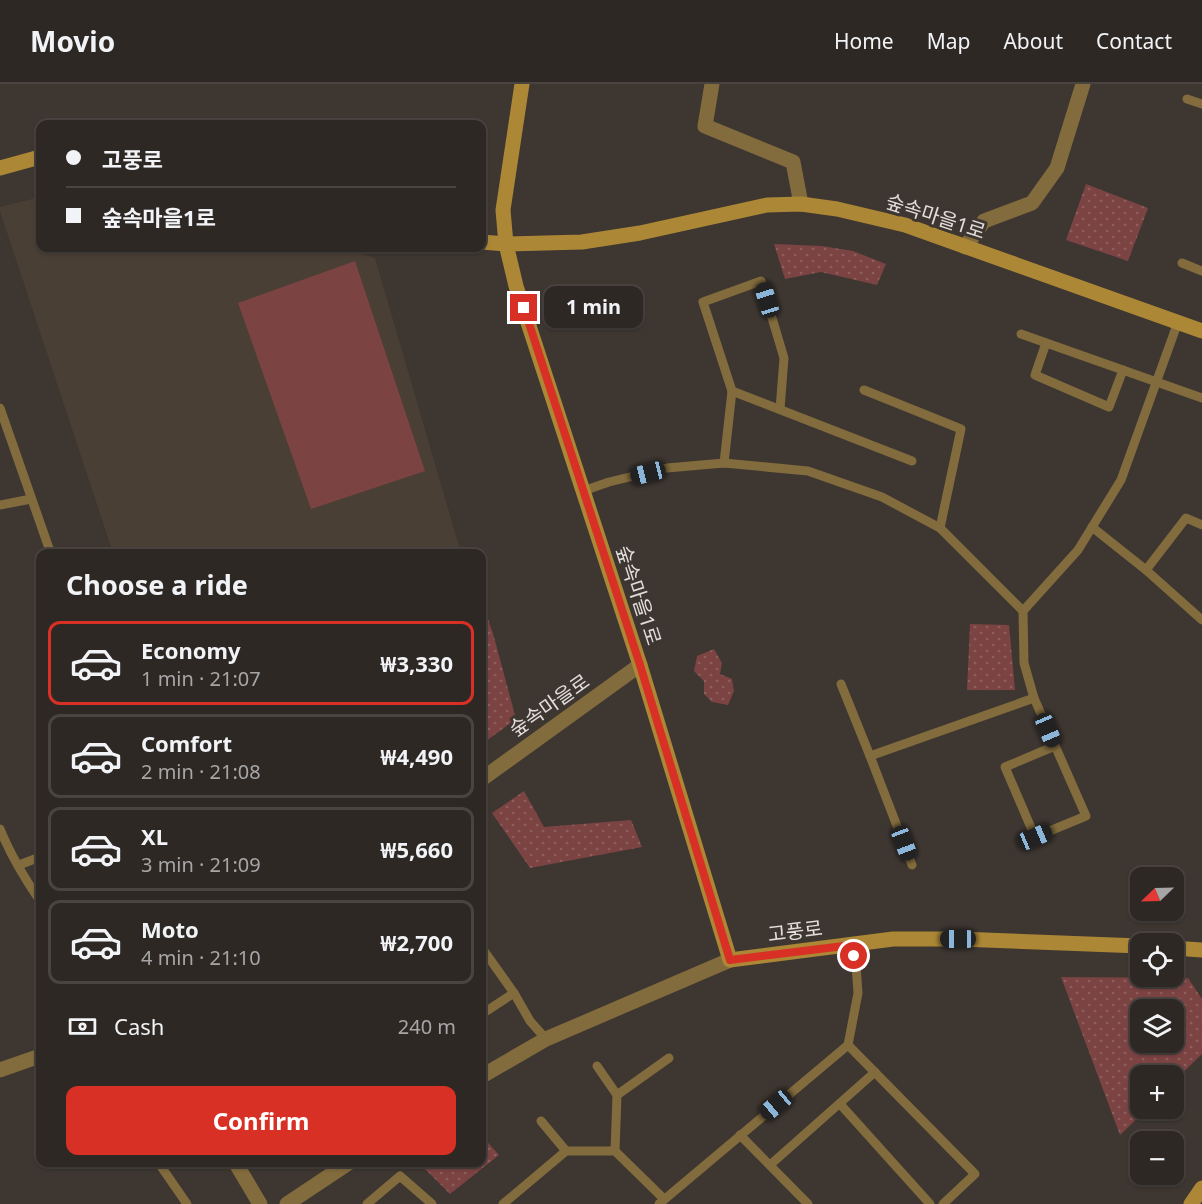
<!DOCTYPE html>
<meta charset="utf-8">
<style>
body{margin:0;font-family:"Noto Sans","Noto Sans KR",sans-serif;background:#3a3432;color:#f1f3f6;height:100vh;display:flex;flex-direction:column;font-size:22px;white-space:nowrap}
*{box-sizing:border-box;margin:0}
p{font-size:20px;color:#a7a6a7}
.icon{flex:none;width:33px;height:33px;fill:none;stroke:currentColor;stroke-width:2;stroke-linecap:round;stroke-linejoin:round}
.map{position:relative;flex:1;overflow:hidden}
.details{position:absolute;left:36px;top:465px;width:450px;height:618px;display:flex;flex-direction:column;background:#2e2825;border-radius:12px;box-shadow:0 2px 4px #0004,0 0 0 2px #494442}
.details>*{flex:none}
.hud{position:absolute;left:36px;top:36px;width:450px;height:132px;border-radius:12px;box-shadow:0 2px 4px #0004,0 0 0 2px #494442;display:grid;align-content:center;height:132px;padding:0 30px;background:#2e2825}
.needle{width:39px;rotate:247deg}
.fabs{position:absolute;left:1130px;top:783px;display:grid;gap:12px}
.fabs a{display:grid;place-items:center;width:54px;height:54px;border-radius:12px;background:#2e2825;box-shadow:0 2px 4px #0004,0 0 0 2px #494442;font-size:30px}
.end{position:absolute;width:27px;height:27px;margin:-14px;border:8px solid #d93025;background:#fff;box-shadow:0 0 0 3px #fff}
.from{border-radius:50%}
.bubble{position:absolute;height:42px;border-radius:12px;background:#2e2825;box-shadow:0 2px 4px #0004,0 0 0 2px #494442;font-size:20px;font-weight:700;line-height:42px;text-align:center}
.car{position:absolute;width:18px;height:36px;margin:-18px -9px;border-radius:8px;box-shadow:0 0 4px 2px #0007;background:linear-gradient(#222 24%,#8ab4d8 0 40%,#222 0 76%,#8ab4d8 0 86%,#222 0)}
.hud b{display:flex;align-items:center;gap:21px;height:57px;font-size:22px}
.hud b+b{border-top:2px solid #494442}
.hud i{width:15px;height:15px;background:#f1f3f6}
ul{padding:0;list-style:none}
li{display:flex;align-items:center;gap:18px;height:84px;margin:0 12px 9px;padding:0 18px;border:3px solid #494442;border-radius:12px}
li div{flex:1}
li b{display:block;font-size:22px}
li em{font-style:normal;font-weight:700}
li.current{border-color:#d93025}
li>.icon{width:54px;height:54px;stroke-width:1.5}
h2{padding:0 30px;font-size:27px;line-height:72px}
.pay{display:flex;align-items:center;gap:15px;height:66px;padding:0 30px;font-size:22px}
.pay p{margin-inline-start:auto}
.button{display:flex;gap:12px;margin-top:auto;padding:12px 30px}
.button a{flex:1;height:69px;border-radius:12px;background:#d93025;color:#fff;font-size:24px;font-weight:700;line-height:69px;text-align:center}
header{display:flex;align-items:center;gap:36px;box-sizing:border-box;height:84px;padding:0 30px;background:#2e2825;border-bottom:2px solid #494442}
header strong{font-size:28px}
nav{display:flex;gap:33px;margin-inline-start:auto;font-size:21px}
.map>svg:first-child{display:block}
.built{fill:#4a3f35}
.grass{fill:#7c4343}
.park{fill:url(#park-dots);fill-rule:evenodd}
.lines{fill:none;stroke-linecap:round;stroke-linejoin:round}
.lane{stroke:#826b3c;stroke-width:9}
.street{stroke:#826b3c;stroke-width:15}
.secondary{stroke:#ac8736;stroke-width:15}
.route{stroke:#d93025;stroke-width:8}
.labels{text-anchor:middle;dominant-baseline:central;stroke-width:6;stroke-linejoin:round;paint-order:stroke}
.street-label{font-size:20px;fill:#e2dedb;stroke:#3d3631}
</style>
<header>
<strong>Movio</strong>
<nav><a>Home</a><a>Map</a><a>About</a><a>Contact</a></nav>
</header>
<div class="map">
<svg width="1202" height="1120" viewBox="0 0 1202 1120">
<defs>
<pattern id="park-dots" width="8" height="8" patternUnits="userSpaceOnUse" patternTransform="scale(1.5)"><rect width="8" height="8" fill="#7c4343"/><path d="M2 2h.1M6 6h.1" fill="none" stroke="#8e5e5e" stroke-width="1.8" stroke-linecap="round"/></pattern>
</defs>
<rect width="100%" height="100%" fill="#3d3631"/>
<!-- built -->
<polygon class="built" points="40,113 40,164 342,164 375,174 461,469 113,469 0,127 0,123"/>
<!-- grass -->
<polygon class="grass" points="355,177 425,387 311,425 238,219"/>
<!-- park -->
<g class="park">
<polygon points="1086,100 1148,124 1128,177 1066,156"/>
<polygon points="774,160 822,162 853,167 886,180 877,201 821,188 785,195"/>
<polygon points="482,517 494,553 516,635 482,660"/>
<polygon points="970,540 1009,541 1015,606 967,606"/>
<polygon points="714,565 722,579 720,590 732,595 734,607 728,621 712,618 704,610 704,597 694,587 697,572"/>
<polygon points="524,707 544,743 631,736 642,763 530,784 492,729"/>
<path d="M 1061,893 L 1188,894 L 1202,915 L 1202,970 L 1173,998 L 1173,992 L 1140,992 L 1140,1024 L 1147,1025 L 1120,1051 ZM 1140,926 L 1173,926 L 1173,958 L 1140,958 Z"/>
<polygon points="482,1052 499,1071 450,1110 424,1084 430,1079 482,1078"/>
</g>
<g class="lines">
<!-- lane -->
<g class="lane">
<polyline points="1187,15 1202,20"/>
<polyline points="1182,179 1202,187"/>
<polyline points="1021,250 1202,314"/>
<polyline points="1046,259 1035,291 1109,323 1123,286"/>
<polyline points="864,306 961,345 940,444"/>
<polyline points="732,307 912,377"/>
<polyline points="0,324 51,470"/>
<polyline points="724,379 732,307 703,218 761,197 784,274 780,325"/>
<polyline points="583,407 609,398 667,384 724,379 808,387 882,413 940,444 1023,527"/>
<polyline points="0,421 31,415"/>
<polyline points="1092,443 1146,486 1202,536"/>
<polyline points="1146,486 1186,434 1202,441"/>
<polyline points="841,600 870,672 912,781"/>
<polyline points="1055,662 1005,683 1035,753 1086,732 1034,614 1024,579 1023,527 1078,466 1121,396 1178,238"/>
<polyline points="870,672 1034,614"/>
<path d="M 0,745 C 10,770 25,795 40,817"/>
<polyline points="19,781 40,773"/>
<polyline points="482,864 514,909 530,937 546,955"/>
<polyline points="482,930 514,909"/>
<polyline points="848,961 975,1090 943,1120"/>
<polyline points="597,982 617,1011"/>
<polyline points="840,1020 930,1120"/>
<polyline points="541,1037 566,1067"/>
<polyline points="740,1051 808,1120"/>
<polyline points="615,1067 617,1011 669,974"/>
<polyline points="158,1078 187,1120"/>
<polyline points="770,1081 875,988"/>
<polyline points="367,1120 400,1092 432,1120"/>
<polyline points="503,1120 566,1067 615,1067 664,1115"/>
<polyline points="659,1120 848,961 858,909 856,881 852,861"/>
</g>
<!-- street -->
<g class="street">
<polyline points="712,0 705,42 793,78 801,120"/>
<polyline points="965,163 984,137 1032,119 1057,84 1083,0"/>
<polyline points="482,695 640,581"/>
<polyline points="0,986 40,972"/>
<polyline points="482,992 546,955 730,876"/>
<polyline points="235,1078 260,1120"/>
<polyline points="287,1120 350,1078"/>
</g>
<!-- secondary -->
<g class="secondary">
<polyline points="522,0 503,126 506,160 516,202 640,581 730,876 893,855 959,855 1140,862"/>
<polyline points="0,84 40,73"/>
<polyline points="482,158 506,160 582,158 640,149 767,121 801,120 837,125 905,141 1202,247"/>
<polyline points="1173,864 1202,866"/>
<polyline points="1191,1120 1202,1104"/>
</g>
</g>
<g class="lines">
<!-- route -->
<polyline class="route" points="524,224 640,581 730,876 852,861 854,872"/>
</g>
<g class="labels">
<!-- street labels -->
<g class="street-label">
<text transform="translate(936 132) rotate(18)">숲속마을1로</text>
<text transform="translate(639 511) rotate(72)">숲속마을1로</text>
<text transform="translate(549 621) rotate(-35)">숲속마을로</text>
<text transform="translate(795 847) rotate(-7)">고풍로</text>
</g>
</g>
</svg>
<div class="fabs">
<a><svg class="needle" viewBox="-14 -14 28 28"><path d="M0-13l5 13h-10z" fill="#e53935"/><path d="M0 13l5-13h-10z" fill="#a7a6a7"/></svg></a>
<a><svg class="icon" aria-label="locate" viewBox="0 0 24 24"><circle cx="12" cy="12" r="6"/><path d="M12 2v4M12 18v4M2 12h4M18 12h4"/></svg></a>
<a><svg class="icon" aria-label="layers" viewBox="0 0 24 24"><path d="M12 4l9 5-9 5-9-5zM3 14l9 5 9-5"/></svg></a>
<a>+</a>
<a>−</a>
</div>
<i class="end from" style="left:854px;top:872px"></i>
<i class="end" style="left:524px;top:224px"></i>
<div class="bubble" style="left:544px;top:202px;width:99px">1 min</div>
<i class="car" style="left:767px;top:216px;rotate:343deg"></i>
<i class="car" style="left:648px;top:389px;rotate:256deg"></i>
<i class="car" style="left:1048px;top:646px;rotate:157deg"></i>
<i class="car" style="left:1035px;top:753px;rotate:67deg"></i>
<i class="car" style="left:904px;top:759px;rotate:159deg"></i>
<i class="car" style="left:958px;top:855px;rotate:270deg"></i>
<i class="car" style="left:776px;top:1021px;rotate:230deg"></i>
<div class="hud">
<b><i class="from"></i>고풍로</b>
<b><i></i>숲속마을1로</b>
</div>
<section class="details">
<h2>Choose a ride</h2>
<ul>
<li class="current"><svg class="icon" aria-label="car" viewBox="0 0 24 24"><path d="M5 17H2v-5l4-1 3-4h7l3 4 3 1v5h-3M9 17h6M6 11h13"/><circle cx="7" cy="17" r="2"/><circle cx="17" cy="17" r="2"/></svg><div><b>Economy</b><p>1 min · 21:07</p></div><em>₩3,330</em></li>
<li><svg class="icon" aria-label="car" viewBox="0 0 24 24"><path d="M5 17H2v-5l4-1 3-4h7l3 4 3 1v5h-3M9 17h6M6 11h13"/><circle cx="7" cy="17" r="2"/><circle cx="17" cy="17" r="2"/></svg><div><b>Comfort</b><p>2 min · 21:08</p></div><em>₩4,490</em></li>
<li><svg class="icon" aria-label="car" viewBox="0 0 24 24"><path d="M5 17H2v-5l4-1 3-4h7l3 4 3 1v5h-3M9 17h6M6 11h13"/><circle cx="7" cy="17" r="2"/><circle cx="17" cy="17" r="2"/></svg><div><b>XL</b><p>3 min · 21:09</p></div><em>₩5,660</em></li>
<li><svg class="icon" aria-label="car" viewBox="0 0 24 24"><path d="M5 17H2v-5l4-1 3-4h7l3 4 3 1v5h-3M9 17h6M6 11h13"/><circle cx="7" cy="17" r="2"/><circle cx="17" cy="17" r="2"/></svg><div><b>Moto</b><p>4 min · 21:10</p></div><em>₩2,700</em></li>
</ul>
<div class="pay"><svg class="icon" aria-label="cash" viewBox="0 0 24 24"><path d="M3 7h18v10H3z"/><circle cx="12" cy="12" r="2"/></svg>Cash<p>240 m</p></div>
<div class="button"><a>Confirm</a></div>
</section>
</div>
